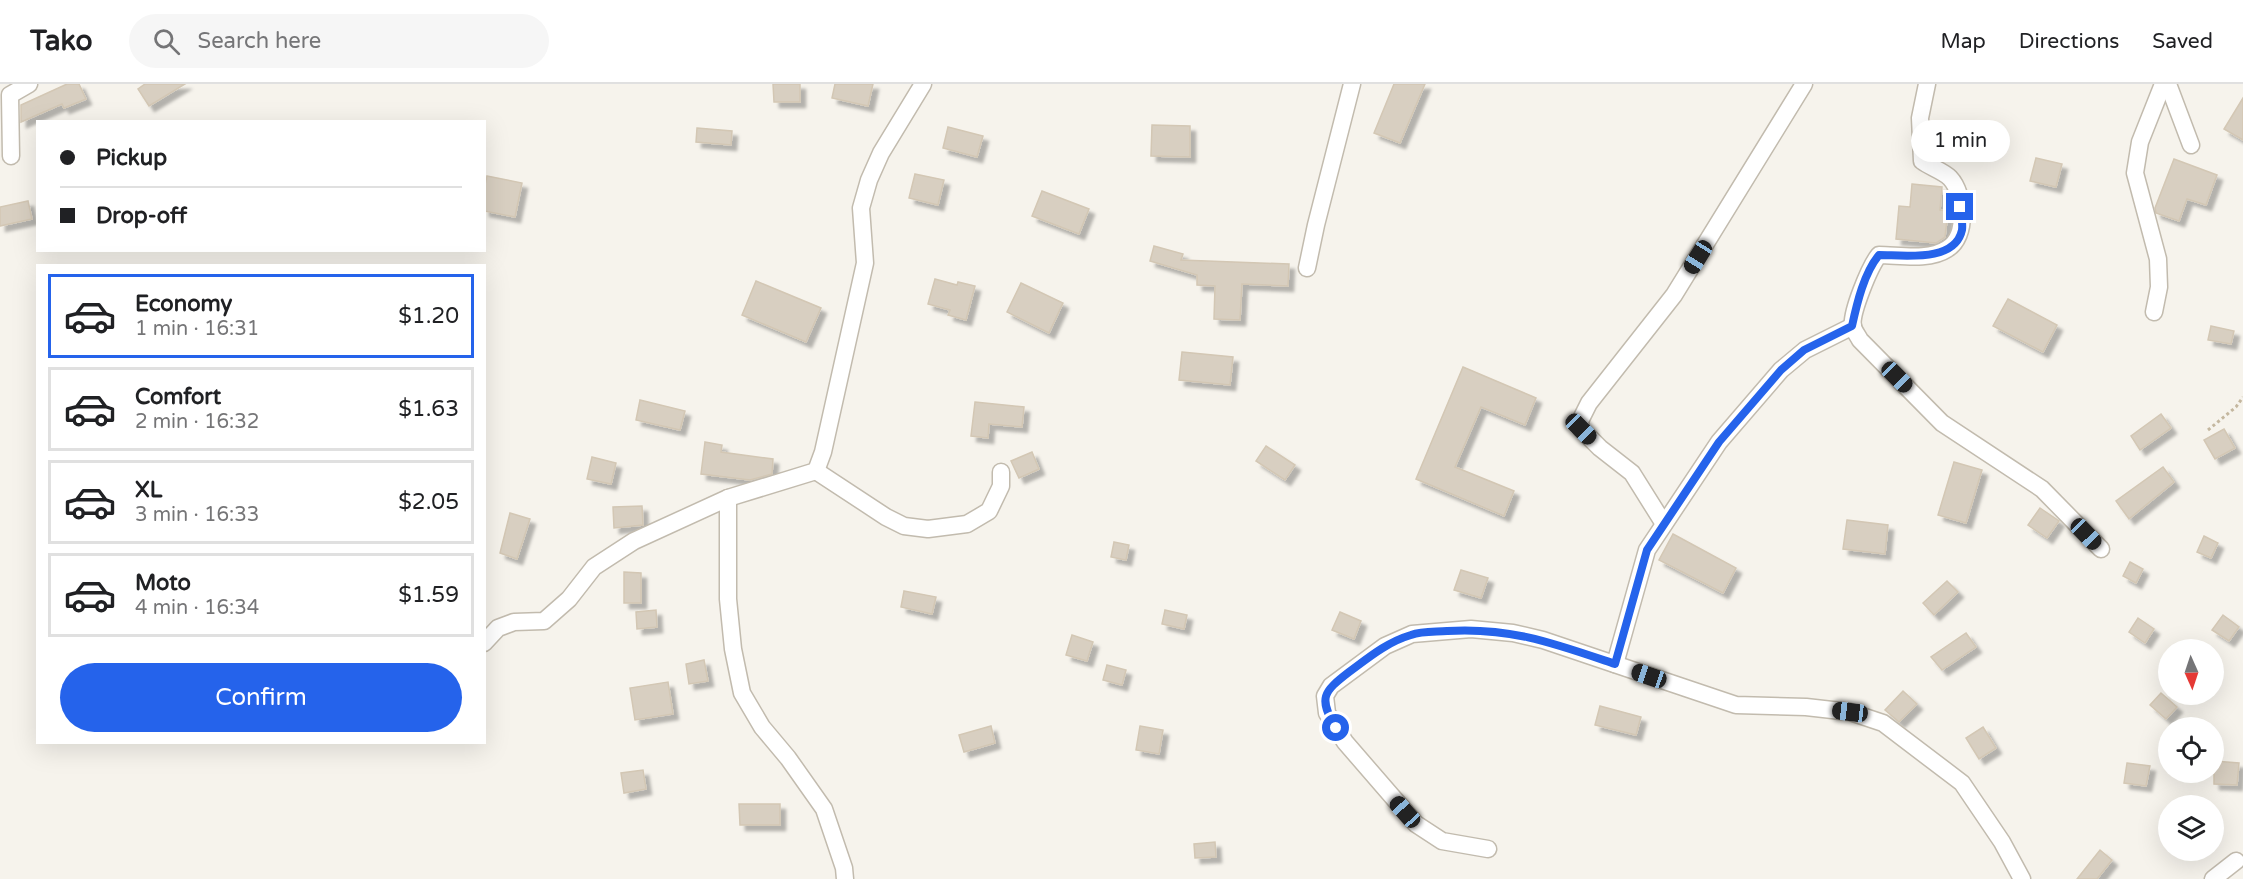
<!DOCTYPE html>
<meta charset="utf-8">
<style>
body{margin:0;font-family:"Varela Round",sans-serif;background:#f6f6f6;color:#202124;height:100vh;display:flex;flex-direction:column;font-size:22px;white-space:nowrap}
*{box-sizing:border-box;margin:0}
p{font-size:20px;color:#757577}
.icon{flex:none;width:33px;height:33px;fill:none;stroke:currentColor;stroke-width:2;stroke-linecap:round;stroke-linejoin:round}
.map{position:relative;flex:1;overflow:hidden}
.sheet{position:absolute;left:36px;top:180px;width:450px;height:480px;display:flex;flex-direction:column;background:#fff;border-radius:0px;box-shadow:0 6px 24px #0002}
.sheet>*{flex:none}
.hud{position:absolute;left:36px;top:36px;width:450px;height:132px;border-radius:0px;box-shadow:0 6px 24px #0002;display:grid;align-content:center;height:132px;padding:0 24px;background:#fff}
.needle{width:39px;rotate:177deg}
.tools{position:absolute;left:2158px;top:555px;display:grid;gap:12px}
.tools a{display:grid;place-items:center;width:66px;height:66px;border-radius:50%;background:#fff;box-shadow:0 6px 24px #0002;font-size:30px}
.end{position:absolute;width:27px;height:27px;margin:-14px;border:8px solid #2563eb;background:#fff;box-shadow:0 0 0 3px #fff}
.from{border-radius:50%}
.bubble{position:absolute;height:42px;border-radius:21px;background:#fff;box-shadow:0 6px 24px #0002;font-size:20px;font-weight:600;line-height:42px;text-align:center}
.car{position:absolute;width:18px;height:36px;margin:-18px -9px;border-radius:8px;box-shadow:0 0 4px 2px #0007;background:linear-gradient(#222 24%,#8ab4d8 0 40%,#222 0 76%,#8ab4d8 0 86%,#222 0)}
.hud b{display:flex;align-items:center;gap:21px;height:57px;font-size:22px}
.hud b+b{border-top:2px solid #e0e0e0}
.hud i{width:15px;height:15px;background:#202124}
ul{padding:10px 0 0;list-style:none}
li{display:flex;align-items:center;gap:18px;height:84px;margin:0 12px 9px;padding:0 12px;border:3px solid #e0e0e0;border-radius:0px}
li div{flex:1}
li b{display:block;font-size:22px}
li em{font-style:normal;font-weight:600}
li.current{border-color:#2563eb}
li>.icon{width:54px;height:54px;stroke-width:1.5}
.primary-button{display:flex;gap:12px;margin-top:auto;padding:12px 24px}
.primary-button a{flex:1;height:69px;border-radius:36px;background:#2563eb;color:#fff;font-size:24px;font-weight:600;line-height:69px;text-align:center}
header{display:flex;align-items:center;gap:36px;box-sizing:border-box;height:84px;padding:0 30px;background:#fff;border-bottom:2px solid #e0e0e0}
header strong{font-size:28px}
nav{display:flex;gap:33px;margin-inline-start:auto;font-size:21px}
.search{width:420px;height:54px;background:#f6f6f6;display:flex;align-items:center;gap:15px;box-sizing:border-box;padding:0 21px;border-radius:33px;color:#757577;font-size:22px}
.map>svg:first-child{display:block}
.building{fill:#d8cfc1;stroke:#d3c7b4;stroke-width:1.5;filter:url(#shadow)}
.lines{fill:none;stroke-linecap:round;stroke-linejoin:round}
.minor-casing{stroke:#c2bbae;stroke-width:19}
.path{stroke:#c4b79f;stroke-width:3;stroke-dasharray:3 3;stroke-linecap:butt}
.minor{stroke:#fff;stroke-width:16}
.route{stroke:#2563eb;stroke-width:8}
</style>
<header>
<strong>Tako</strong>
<div class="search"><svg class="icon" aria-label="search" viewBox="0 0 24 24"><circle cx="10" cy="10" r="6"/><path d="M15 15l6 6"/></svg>Search here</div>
<nav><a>Map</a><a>Directions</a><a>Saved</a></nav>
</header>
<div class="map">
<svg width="2243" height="795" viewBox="0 0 2243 795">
<defs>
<filter id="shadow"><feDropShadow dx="5.5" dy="5.5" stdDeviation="1.5" flood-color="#0004"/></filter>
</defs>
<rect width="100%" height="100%" fill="#f6f3ec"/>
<!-- building -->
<g class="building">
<polygon points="67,0 79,0 86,15 64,24 62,20 21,38 21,21"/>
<polygon points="145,0 185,0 149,22 138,5"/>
<polygon points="773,0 800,0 800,18 774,18"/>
<polygon points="835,0 873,0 868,22 832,14"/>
<polygon points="1394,0 1425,0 1400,59 1374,49"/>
<polygon points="2243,14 2243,56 2224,45"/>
<polygon points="1152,41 1190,42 1190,73 1151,72"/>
<polygon points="948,43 983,52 977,73 943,64"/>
<polygon points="697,44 732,47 731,61 696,58"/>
<polygon points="2036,74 2062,80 2056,103 2030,97"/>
<polygon points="2174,75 2217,91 2206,121 2187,115 2179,137 2156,129 2155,124"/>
<polygon points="915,90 944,96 938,121 909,114"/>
<polygon points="487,92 522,99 515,133 484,127 484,105"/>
<polygon points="1912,100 1942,103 1940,126 1948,127 1945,153 1936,159 1896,155 1899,122 1910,123"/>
<polygon points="1042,107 1089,125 1079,150 1032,132"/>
<polygon points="28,117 32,135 0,142 0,123"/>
<polygon points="1154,162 1183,170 1181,176 1289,180 1288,202 1242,200 1240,236 1214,235 1215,202 1197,201 1197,191 1150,177"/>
<polygon points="935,195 957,201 958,198 975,202 966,236 948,231 950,226 928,220"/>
<polygon points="756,197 821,224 806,258 742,231"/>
<polygon points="1021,199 1063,219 1049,249 1007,228"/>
<polygon points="2008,215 2057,241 2043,268 1993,242"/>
<polygon points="2211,242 2234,247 2231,260 2208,256"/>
<polygon points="1182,268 1233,273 1230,301 1179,296"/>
<polygon points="1463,283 1536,314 1525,341 1481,323 1455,383 1514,407 1504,432 1416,395"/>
<polygon points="640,316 685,327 680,346 636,336"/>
<polygon points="975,318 1024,323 1022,343 989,340 988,354 971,352"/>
<polygon points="2161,330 2171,344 2140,366 2131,352"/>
<polygon points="2224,345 2235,364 2215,375 2204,356"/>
<polygon points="705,358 722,361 721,368 773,375 772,390 750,396 701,390"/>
<polygon points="1266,362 1295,381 1285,396 1256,377"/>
<polygon points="1032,368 1039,385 1019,394 1011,377"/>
<polygon points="592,373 616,379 611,400 587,395"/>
<polygon points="1954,378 1982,386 1966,439 1938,431"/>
<polygon points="2163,383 2174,398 2129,435 2116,417"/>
<polygon points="642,422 643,441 614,444 613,423"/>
<polygon points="2040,424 2059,437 2047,454 2028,441"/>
<polygon points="510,429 530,435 517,475 500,469"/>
<polygon points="1847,436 1888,441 1885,470 1843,465"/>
<polygon points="1673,450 1736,484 1723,509 1659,476"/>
<polygon points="2204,452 2218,459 2211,474 2197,468"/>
<polygon points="1114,458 1129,461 1126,476 1111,473"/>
<polygon points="2130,478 2143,485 2136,499 2123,492"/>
<polygon points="1461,486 1488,494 1481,514 1454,506"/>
<polygon points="624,488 641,489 641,519 624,519"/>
<polygon points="1947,497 1958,508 1934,531 1923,519"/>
<polygon points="904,507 936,513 932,530 901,523"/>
<polygon points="656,526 657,543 637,545 636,528"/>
<polygon points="1165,526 1187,531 1184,545 1162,540"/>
<polygon points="1340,528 1361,537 1354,555 1332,546"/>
<polygon points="2223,531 2239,543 2229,557 2212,546"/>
<polygon points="2138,534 2154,545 2145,559 2129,548"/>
<polygon points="1966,549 1976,563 1942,586 1931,573"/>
<polygon points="1072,551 1093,558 1087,577 1066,571"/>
<polygon points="704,576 708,597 689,600 686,580"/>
<polygon points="1107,581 1126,586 1122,601 1103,596"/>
<polygon points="668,598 673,630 635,636 630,604"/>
<polygon points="1903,607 1917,620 1899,638 1885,626"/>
<polygon points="2161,609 2177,623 2166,635 2150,621"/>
<polygon points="1600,622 1641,633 1636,651 1595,641"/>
<polygon points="991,642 995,659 964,668 959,651"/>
<polygon points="1140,642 1163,646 1159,670 1136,666"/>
<polygon points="1983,643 1996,664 1979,675 1966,654"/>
<polygon points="2214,677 2239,679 2237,701 2214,700"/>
<polygon points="2127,679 2150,682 2146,702 2124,699"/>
<polygon points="643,686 646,705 624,709 621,689"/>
<polygon points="739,720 780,720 780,741 740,741"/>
<polygon points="1215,758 1216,773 1195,774 1194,760"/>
<polygon points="2100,766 2112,776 2097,795 2077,795"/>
</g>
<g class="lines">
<defs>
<g id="minor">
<path d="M 1927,0 L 1920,34 L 1922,77 C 1930,83 1943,87 1950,94 C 1965,110 1968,153 1947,165 C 1929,177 1899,171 1879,171 C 1870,182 1850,230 1853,243 C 1854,247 1858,252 1860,256 L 1942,339 L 2042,405 L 2101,465"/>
<polyline points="2168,0 2191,61"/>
<polyline points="11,72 10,11 29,0"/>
<polyline points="1307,184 1316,141 1352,0"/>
<polyline points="2154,228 2159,203 2158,175 2135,89 2140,58 2163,0"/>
<polyline points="816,387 886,433 904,442 928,445 967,440 989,427 1001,402 1001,388"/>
<polyline points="728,414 728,515 733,565 742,609 762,643 788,674 824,725 844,784 845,795"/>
<polyline points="1664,440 1632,389 1600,364 1581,345 1580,337 1589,319 1674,211 1804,0"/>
<polyline points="484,559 498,544 514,538 544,537 569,515 594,483 634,457 728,414 816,387 823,368 865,179 861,124 869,96 881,69 923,0"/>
<polyline points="1615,580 1647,466 1719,358 1781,286 1805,266 1853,242"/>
<polyline points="1488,765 1442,757 1416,740 1345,658 1327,629 1325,612 1331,602 1385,562 1412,550 1471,545 1513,549 1543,556 1736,621 1806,623 1850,628 1883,639 1962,699 2002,758 2022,795"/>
<polyline points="2213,795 2236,777"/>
</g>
</defs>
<!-- minor casing -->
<use href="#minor" class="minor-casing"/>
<!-- path -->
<polyline class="path" points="2208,346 2236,323 2243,313"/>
<!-- minor -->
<use href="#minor" class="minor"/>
</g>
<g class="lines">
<!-- route -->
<path class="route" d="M 1336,644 C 1318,614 1323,608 1349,588 C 1368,574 1387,558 1411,551 C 1422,547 1435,548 1447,547 C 1511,543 1556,560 1615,580 L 1647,466 L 1719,358 L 1781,286 L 1804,266 L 1852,242 C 1857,219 1864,189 1879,171 C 1903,171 1955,179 1962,146 C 1963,139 1961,130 1960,123"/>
</g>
</svg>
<div class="tools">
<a><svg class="needle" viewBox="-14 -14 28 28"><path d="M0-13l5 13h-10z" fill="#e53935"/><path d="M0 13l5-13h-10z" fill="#757577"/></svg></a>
<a><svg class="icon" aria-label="locate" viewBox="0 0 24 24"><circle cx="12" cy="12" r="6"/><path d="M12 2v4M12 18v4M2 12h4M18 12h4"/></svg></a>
<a><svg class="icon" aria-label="layers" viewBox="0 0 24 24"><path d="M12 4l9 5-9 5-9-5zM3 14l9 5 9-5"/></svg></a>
</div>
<i class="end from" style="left:1336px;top:644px"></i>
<i class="end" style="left:1960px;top:123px"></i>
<div class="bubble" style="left:1911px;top:36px;width:99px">1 min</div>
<i class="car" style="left:1698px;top:173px;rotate:212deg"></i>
<i class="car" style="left:1897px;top:293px;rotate:135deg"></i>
<i class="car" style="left:1581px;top:345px;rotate:135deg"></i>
<i class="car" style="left:2086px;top:450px;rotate:136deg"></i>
<i class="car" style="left:1649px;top:592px;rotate:289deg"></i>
<i class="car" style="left:1850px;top:628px;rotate:277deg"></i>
<i class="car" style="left:1405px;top:728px;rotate:318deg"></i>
<div class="hud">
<b><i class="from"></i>Pickup</b>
<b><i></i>Drop-off</b>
</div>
<section class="sheet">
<ul>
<li class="current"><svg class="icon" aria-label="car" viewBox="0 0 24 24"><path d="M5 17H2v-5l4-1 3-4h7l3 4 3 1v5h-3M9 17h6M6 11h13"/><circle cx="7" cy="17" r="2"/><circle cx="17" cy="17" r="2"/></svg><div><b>Economy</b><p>1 min · 16:31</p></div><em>$1.20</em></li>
<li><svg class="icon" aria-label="car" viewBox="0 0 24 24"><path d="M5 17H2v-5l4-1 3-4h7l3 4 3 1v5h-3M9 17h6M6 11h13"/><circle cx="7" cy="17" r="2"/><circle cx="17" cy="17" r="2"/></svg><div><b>Comfort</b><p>2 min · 16:32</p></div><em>$1.63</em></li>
<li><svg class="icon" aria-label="car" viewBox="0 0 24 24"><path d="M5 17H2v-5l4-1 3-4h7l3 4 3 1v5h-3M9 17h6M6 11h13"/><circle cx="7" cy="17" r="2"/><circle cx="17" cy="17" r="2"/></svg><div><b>XL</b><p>3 min · 16:33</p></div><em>$2.05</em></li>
<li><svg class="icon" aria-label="car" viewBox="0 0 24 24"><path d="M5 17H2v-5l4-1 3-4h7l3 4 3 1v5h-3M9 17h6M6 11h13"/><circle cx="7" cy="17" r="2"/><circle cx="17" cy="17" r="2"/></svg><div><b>Moto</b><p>4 min · 16:34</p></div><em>$1.59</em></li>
</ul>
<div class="primary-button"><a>Confirm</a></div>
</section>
</div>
